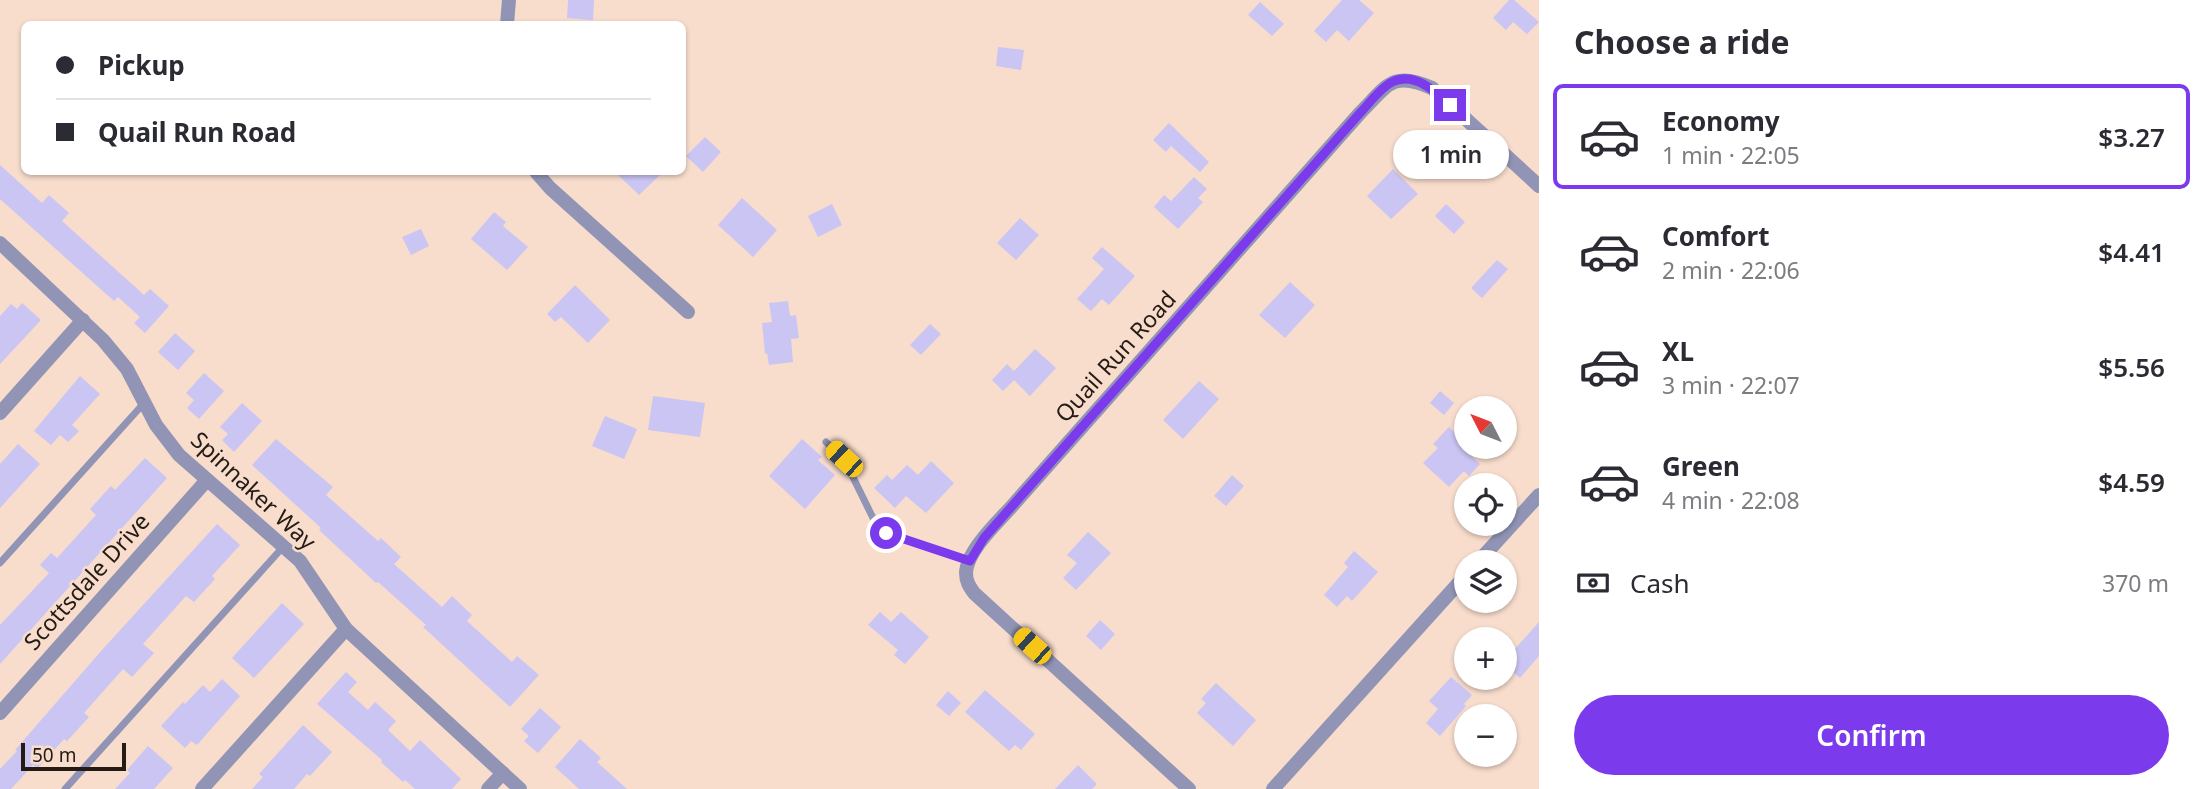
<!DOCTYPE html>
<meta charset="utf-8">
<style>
body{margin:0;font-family:"Noto Sans",sans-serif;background:#f7f7f7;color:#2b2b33;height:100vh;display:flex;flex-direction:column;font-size:26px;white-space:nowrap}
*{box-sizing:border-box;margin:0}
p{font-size:23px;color:#7c7c81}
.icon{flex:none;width:38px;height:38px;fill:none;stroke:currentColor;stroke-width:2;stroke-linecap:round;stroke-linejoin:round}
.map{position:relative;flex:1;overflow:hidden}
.panel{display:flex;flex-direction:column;background:#fff;width:665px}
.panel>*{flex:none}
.banner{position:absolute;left:21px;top:21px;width:665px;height:154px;border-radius:10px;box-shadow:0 2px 5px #0004;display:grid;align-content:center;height:154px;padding:0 35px;background:#fff}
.needle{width:46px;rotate:312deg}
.buttons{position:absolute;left:1454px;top:396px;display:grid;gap:14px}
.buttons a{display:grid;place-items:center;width:63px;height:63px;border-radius:50%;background:#fff;box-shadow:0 2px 5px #0004;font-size:35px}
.scale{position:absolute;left:21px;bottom:18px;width:105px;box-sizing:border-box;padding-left:7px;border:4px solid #241b15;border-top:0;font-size:19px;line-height:24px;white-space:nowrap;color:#241b15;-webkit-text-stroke:5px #f8ddcd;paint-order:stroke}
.end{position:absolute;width:32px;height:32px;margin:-16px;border:9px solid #7c3aed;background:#fff;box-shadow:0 0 0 4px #fff}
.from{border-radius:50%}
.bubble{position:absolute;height:49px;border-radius:24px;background:#fff;box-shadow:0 2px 5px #0004;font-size:23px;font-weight:600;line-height:49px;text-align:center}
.car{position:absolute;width:21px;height:42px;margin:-21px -10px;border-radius:9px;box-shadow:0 0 5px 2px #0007;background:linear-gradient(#f5c518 24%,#345 0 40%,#f5c518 0 76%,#345 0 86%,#f5c518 0)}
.banner b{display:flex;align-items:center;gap:24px;height:66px;font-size:26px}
.banner b+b{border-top:2px solid #e1e1e2}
.banner i{width:18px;height:18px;background:#2b2b33}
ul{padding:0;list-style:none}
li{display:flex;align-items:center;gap:21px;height:105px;margin:0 14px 10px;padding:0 21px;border:4px solid transparent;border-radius:10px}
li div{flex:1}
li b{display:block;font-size:26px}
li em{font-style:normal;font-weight:600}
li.current{border-color:#7c3aed}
li>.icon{width:63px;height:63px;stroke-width:1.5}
h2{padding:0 35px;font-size:32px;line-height:84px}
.pay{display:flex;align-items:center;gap:18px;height:77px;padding:0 35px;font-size:26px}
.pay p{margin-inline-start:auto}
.cta{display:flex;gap:14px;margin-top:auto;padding:14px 35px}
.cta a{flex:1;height:80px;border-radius:42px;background:#7c3aed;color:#fff;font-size:28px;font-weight:600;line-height:80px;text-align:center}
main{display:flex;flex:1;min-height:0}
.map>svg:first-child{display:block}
.building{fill:#cac5f3}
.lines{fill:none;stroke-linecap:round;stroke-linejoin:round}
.lane{stroke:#9194b4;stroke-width:7}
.street{stroke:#9194b4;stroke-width:14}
.route{stroke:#7c3aed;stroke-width:9}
.labels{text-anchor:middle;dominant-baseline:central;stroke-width:5;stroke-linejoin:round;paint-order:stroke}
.street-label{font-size:23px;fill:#241b15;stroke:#f8ddcd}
</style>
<main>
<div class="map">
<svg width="1539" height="789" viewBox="0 0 1539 789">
<rect width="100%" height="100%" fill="#f8ddcd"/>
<!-- building -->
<g class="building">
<polygon points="568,0 594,0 593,20 567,18"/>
<polygon points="1342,0 1359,0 1374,13 1349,41 1337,30 1326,42 1314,31"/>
<polygon points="1509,0 1514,0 1539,22 1527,34 1513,22 1506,30 1493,18"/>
<polygon points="1260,2 1284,24 1272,36 1248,15"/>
<polygon points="998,47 1024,50 1021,70 996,66"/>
<polygon points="1169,123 1209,162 1200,172 1171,146 1166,152 1153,140"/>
<polygon points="705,137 721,152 703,172 686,156"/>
<polygon points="0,165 42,203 49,195 69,213 62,221 144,295 150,289 169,306 145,333 134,323 140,317 118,297 114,301 0,199"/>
<polygon points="1393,169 1418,194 1391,219 1367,196"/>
<polygon points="615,172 663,172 639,195"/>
<polygon points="1194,177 1207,189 1198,198 1203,202 1178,229 1154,207 1164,195 1171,201"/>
<polygon points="742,198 777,230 753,257 718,225"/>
<polygon points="832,204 842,225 818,237 808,216"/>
<polygon points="1446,204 1465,222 1454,234 1435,216"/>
<polygon points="494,212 506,222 503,226 528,247 507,270 471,239"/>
<polygon points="1020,218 1039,235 1016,260 997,243"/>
<polygon points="421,229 429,246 411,255 402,237"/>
<polygon points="1102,247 1135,276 1109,305 1102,299 1091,311 1077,299 1104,269 1092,258"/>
<polygon points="1497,260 1508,269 1482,298 1471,288"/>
<polygon points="1290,282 1315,305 1285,338 1259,315"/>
<polygon points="575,285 610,320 588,343 561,317 555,322 547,314"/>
<polygon points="788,301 790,316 796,315 799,338 791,339 793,362 769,365 767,353 765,354 762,323 772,322 769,303"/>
<polygon points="22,303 41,320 0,364 0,316 11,304 17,309"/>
<polygon points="930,324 941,334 921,355 910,345"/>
<polygon points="175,333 195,351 178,370 158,352"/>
<polygon points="1035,349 1056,368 1030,396 1014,380 1003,391 992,380 1007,364 1014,371"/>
<polygon points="204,373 224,391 199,419 187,408 194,400 186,393"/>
<polygon points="80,376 100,394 72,425 79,431 68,442 60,435 51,445 34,431"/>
<polygon points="1199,381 1219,399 1183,439 1163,420"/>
<polygon points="1440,391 1454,403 1444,415 1430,403"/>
<polygon points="653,396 705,403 700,437 648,430"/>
<polygon points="242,403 262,421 234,452 222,440 228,434 220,427"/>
<polygon points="605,416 637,429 624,459 592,446"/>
<polygon points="1449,427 1461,439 1457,443 1480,464 1469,476 1464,471 1449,487 1423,463 1438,448 1433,444"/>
<polygon points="276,439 333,487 326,495 378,541 381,538 401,557 394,564 442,607 452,596 472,615 467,621 512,662 517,656 539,675 510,707 423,627 426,625 378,582 376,583 319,530 321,528 252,465"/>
<polygon points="802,439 822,457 818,460 835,475 805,509 769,476"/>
<polygon points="18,444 40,464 0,508 0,464"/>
<polygon points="145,458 167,478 0,664 0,625 49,573 40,565 51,553 57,558 96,515 90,509 111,486 115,490"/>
<polygon points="931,461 954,483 926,513 906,496 895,508 874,488 887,475 892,480 907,465 918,475"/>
<polygon points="1232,475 1244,486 1226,506 1214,496"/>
<polygon points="217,524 240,545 212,576 215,579 194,602 186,596 143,644 154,653 132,677 123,669 84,713 89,717 67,741 64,739 37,769 33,765 11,789 0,789 0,769 17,751 15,750 102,650"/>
<polygon points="1088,532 1111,553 1076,590 1063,578 1077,563 1067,555"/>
<polygon points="1354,551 1378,572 1352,601 1347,596 1337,607 1324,595 1348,567 1344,563"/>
<polygon points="282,603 304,624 254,678 232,658"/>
<polygon points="880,612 891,622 901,612 929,637 905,664 894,655 898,650 868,625"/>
<polygon points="1100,620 1115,634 1101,650 1086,636"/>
<polygon points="1539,622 1539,656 1520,678 1505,665 1505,660"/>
<polygon points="346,672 357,682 348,692 368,710 375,702 396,721 388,730 410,751 420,740 461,779 452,789 415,789 405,780 403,782 381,762 382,760 317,704"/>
<polygon points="1451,677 1472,695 1464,704 1466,706 1440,736 1426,723 1438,709 1429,701"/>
<polygon points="222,679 240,696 197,745 191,741 185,748 161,726 183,702 185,704 203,685 210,692"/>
<polygon points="1216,683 1256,720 1233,746 1197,713 1206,703 1201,699"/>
<polygon points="985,690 1035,734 1021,750 1015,745 1009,751 965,712"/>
<polygon points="948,691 961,703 949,716 936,705"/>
<polygon points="540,708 561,727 538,753 524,741 529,736 521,729"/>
<polygon points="303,725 332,752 310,776 307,774 294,789 252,789 263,777 259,774"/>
<polygon points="580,739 601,758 597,762 627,789 579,789 555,767"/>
<polygon points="148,746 173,768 154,789 115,789 130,773 127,770"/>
<polygon points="1078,765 1097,784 1092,789 1055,789"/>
</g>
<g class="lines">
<!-- lane -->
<g class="lane">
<polyline points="826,442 844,459 875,522 886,533 969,561"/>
<polyline points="0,563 145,402"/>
<polyline points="65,789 283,547"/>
</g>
<!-- street -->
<g class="street">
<polyline points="507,24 509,0"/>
<polyline points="536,172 550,188 688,312"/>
<polyline points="0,243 103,340 127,369 156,425 179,455 300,561 346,629 520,789"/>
<polyline points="0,413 83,320"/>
<polyline points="1478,562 1539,495"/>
<polyline points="0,713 207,480"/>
<polyline points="202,789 346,629"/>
<polyline points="488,789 503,773"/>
<path d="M 1189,789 L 974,593 C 969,586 966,581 966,573 C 967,550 999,521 1013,505 L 1360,113 C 1387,86 1392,70 1432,88 L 1539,186"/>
<polyline points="1273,789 1466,575"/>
</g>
</g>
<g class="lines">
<!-- route -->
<path class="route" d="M 886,533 L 970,561 L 984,538 L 1013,505 L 1360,113 C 1369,104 1380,88 1392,82 C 1414,71 1435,91 1450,105"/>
</g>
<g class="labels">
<!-- street labels -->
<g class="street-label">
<text transform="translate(1115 356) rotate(-48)">Quail Run Road</text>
<text transform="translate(254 490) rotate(43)">Spinnaker Way</text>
<text transform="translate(86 581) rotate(-48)">Scottsdale Drive</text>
</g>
</g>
</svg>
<div class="buttons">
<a><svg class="needle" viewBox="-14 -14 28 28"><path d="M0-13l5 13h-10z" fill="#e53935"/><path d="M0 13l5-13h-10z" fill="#7c7c81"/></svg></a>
<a><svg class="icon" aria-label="locate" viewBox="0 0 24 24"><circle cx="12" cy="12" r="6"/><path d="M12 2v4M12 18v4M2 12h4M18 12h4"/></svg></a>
<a><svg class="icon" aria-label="layers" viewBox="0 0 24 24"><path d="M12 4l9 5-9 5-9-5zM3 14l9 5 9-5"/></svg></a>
<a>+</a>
<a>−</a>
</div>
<div class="scale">50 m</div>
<i class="end from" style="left:886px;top:533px"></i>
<i class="end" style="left:1450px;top:105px"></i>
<div class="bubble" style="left:1393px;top:130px;width:116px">1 min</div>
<i class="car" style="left:844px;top:459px;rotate:313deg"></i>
<i class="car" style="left:1032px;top:646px;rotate:312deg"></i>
<div class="banner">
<b><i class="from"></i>Pickup</b>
<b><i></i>Quail Run Road</b>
</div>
</div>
<section class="panel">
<h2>Choose a ride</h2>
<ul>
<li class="current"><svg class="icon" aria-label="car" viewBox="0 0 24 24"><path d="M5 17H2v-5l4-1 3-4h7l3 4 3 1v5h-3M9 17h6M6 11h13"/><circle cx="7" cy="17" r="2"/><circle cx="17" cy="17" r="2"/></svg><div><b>Economy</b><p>1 min · 22:05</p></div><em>$3.27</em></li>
<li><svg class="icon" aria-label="car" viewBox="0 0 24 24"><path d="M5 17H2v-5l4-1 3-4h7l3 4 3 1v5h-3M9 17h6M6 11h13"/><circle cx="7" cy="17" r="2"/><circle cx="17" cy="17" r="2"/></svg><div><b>Comfort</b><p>2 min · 22:06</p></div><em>$4.41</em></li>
<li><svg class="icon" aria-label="car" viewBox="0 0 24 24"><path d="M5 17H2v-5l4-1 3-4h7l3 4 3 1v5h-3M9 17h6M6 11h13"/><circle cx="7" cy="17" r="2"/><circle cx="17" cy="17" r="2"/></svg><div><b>XL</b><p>3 min · 22:07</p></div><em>$5.56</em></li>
<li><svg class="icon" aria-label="car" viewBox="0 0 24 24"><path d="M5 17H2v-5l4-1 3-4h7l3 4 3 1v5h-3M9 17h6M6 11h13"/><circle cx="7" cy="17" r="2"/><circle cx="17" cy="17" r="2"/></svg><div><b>Green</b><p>4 min · 22:08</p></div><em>$4.59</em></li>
</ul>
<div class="pay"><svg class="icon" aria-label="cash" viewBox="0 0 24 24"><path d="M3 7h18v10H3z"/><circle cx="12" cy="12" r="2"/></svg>Cash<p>370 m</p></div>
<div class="cta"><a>Confirm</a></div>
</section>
</main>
